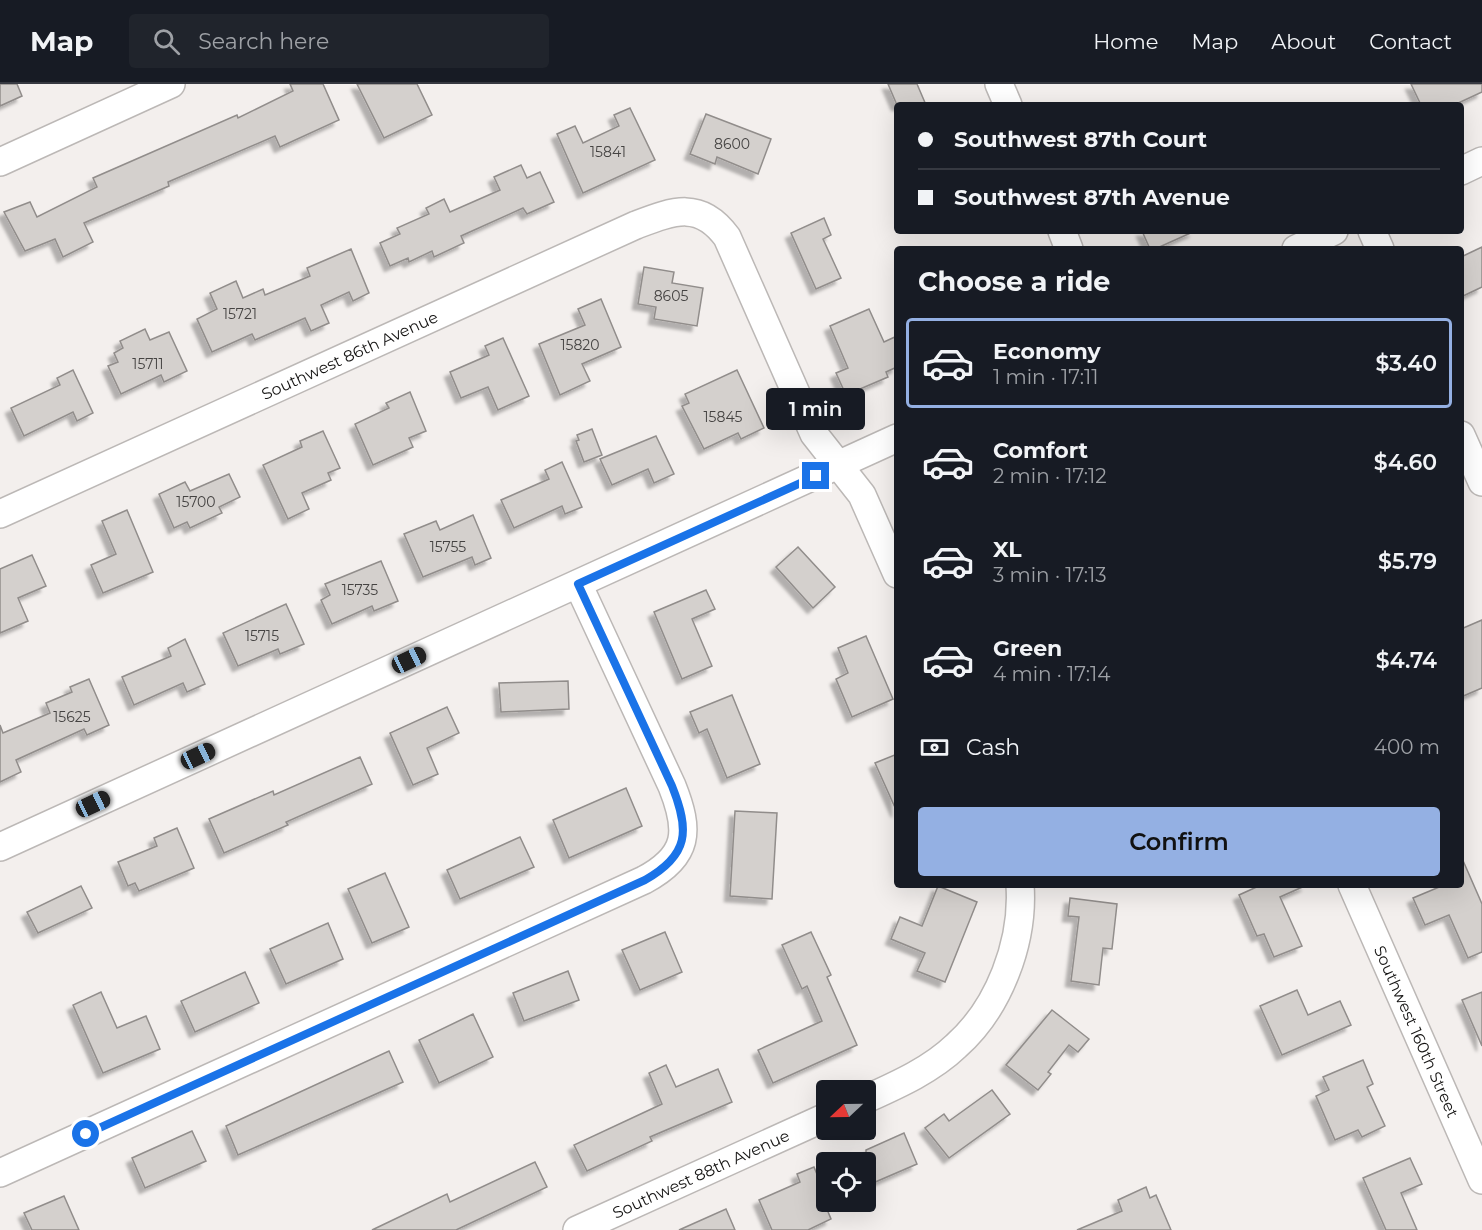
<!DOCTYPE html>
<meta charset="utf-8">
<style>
body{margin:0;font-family:Montserrat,sans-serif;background:#20242c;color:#f1f3f6;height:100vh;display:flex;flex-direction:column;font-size:22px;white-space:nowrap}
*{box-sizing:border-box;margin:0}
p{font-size:20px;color:#9ea1a6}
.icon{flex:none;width:33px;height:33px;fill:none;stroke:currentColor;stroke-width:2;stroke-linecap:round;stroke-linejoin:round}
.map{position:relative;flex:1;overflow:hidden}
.panel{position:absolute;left:894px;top:162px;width:570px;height:642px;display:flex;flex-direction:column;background:#171b24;border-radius:6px;box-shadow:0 6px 24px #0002}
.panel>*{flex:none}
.top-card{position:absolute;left:894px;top:18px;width:570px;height:132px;border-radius:6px;box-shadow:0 6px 24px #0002;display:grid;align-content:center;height:132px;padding:0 24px;background:#171b24}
.needle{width:39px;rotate:248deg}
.controls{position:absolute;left:816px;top:996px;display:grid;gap:12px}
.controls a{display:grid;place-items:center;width:60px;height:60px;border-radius:6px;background:#171b24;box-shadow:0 6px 24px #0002;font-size:30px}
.end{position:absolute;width:27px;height:27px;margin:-14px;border:8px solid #1a73e8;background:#fff;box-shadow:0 0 0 3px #fff}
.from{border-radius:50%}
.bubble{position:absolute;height:42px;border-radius:6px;background:#171b24;box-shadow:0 6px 24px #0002;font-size:20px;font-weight:600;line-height:42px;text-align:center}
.car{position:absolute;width:18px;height:36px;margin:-18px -9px;border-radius:8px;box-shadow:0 0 4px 2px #0007;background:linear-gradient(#222 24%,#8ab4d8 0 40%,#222 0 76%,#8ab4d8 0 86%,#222 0)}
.top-card b{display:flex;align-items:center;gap:21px;height:57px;font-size:22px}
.top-card b+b{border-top:2px solid #363941}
.top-card i{width:15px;height:15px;background:#f1f3f6}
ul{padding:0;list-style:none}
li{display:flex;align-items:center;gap:18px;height:90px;margin:0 12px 9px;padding:0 12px;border:3px solid transparent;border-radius:6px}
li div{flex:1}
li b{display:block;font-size:22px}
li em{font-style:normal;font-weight:600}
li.on{border-color:#94b0e3}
li>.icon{width:54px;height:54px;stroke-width:1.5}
h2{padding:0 24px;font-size:27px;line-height:72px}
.pay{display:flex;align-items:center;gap:15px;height:66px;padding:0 24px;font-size:22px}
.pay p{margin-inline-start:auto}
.cta{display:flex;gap:12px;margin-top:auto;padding:12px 24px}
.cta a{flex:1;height:69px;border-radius:6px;background:#94b0e3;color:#111;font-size:24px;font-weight:600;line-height:69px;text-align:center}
header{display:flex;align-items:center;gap:36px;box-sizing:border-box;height:84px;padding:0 30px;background:#171b24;border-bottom:2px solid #363941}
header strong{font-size:28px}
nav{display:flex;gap:33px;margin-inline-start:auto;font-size:21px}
.search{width:420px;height:54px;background:#20242c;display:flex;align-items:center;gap:15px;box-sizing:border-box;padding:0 21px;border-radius:6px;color:#9ea1a6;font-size:22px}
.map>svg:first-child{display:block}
.building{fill:#d4d0cd;stroke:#918d8b;stroke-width:1.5;filter:url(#shadow)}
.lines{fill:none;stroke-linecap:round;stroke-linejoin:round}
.minor-casing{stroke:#bcb8b6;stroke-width:30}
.minor{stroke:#fff;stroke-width:27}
.route{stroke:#1a73e8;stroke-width:8}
.labels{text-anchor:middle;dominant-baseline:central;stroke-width:5;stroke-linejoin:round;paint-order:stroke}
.number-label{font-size:14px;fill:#454342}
.street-label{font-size:16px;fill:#151413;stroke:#fff}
</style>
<header>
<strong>Map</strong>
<div class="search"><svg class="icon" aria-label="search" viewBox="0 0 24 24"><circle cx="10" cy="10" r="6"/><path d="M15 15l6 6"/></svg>Search here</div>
<nav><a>Home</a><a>Map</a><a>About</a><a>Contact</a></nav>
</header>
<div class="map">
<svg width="1482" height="1146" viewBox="0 0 1482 1146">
<defs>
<filter id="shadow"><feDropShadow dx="-5.5" dy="5.5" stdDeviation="1.5" flood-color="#0004"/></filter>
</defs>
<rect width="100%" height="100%" fill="#f3efed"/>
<!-- building -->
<g class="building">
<polygon points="0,0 17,0 22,12 0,22"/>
<polygon points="290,0 323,0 339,36 280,63 275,52 168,98 169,102 84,139 93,158 63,173 55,155 25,167 4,128 30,118 37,133 97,103 93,94 237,31 238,34 293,7"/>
<polygon points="357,0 417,0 432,31 384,54"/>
<polygon points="888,0 917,0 926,21 897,21"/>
<polygon points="1411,0 1482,0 1482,8 1454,21 1421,21"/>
<polygon points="630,24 655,76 583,109 557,50 575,42 583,59 619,42 614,31"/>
<polygon points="706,30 771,55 758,90 717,73 715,80 690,70"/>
<polygon points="521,81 527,94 540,88 554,118 527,130 523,124 461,152 464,159 434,173 432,167 409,178 408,174 390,182 380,159 400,150 397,144 429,130 426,124 444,115 450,128 500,106 494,93"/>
<polygon points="824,134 831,151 823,155 841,194 816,205 791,149"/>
<polygon points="1142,147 1195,147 1155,165 1150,165"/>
<polygon points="1482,163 1482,203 1461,213 1461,173"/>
<polygon points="351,165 369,209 353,217 349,208 321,221 329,239 311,247 305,234 255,256 252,250 212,268 197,235 217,225 210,209 236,197 243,214 263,205 265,211 310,192 307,184"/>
<polygon points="644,183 674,188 672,199 703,204 697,242 654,235 656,223 638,220"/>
<polygon points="601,215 621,263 582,280 590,297 560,311 539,260 585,241 578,225"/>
<polygon points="869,225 884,258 897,252 897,283 886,288 888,293 846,311 836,289 848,284 830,242"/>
<polygon points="145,245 150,256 169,248 187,287 164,298 161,291 121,310 108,282 118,278 114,269 123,264 120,257"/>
<polygon points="503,254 529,312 498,326 488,303 461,314 450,288 489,271 485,262"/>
<polygon points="73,286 93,329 77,337 73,328 24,352 11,324 60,301 57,294"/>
<polygon points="737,286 764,344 741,355 738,349 704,365 682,322 689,319 685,310"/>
<polygon points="410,308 426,347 409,354 413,363 373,381 355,340 389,324 386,319"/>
<polygon points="592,345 602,371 584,378 576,357 579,356 577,351"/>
<polygon points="323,347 340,384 328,389 331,396 302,409 309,425 288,435 263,381 302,363 300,357"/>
<polygon points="656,352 674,390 654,399 648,385 612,401 600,375"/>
<polygon points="562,378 582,423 565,430 562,422 514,444 501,416 549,395 545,386"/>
<polygon points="229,390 240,413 219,423 222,429 190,444 187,438 174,444 159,410 185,398 190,407"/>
<polygon points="127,426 153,488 103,509 91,481 116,470 102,437"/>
<polygon points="473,431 491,474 475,481 472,473 423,493 404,450 436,437 440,446"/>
<polygon points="798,463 835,503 813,524 776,483"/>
<polygon points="32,471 46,502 18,514 28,537 0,549 0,485"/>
<polygon points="381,477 398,517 374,527 372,522 332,540 321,516 330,511 325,500"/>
<polygon points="706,506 715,525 692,535 712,582 682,595 654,528"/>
<polygon points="286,520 304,560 280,570 278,565 238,582 223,549"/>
<polygon points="1482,536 1482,604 1461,613 1461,545"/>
<polygon points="866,552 893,615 852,633 836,595 848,589 838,564"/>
<polygon points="185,555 205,600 187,608 183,599 134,621 122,593 171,572 168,564"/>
<polygon points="89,595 109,641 87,651 84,645 16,676 21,688 0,698 0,641 3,649 50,629 46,619 72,608 70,603"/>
<polygon points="568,597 569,625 501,628 499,599"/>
<polygon points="732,611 760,680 727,694 707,645 699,649 690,628"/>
<polygon points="447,623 459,649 427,664 438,690 413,701 390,649"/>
<polygon points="897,670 897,728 875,679"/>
<polygon points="360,673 372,700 286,738 288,741 224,769 209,735 273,707 274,711"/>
<polygon points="626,704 642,742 569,774 553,736"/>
<polygon points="735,727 777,729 772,815 730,812"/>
<polygon points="177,744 194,784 139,807 135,799 128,802 118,778 157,762 154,754"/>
<polygon points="520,753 534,783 460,815 447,786"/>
<polygon points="1461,772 1482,820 1482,868 1468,874 1449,831 1425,841 1413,814 1444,801 1461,801"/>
<polygon points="385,789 409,843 372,859 348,805"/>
<polygon points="1261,801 1307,801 1280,813 1302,862 1274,873 1264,850 1257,852 1239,811"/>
<polygon points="81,802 92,824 38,849 27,828"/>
<polygon points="938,802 977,818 945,898 917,887 925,869 891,855 900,833 922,842"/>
<polygon points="1070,814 1117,820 1112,865 1103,864 1099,901 1071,897 1079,833 1068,832"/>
<polygon points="328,839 343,875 286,900 270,865"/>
<polygon points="665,848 682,888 640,906 622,866"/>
<polygon points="811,848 831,891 827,893 857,961 773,999 758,966 822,937 807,902 802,905 782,861"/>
<polygon points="568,887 579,916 524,937 513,909"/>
<polygon points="245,888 259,919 195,948 181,917"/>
<polygon points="1297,906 1308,931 1340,917 1351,941 1282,971 1260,922"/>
<polygon points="101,908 117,944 146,932 160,965 103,989 73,921"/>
<polygon points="1482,908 1482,962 1462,916"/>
<polygon points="1052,926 1089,955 1078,968 1069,961 1048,988 1051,990 1038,1006 1006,981"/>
<polygon points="473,930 493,973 439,999 419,956"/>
<polygon points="389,967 403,998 238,1071 226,1042"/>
<polygon points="1363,976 1373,1000 1367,1003 1385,1042 1362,1053 1358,1046 1335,1056 1316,1012 1329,1006 1323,993"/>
<polygon points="666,981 676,1003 718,985 732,1018 650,1053 652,1057 587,1087 574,1061 662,1020 649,989"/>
<polygon points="992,1006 1010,1030 949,1074 925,1044 944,1030 949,1037"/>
<polygon points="192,1047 206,1077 145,1104 132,1074"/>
<polygon points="904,1049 917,1080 866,1102 866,1066"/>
<polygon points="1410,1074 1422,1100 1401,1109 1417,1146 1386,1146 1363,1094"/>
<polygon points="535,1078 547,1103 456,1146 372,1146 447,1110 450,1118"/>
<polygon points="814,1083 825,1110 821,1111 831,1135 808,1146 772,1146 759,1116 800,1098 797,1090"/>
<polygon points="1146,1103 1150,1114 1156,1111 1171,1146 1077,1146 1122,1127 1118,1116"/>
<polygon points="64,1112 79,1146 32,1146 24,1129"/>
<polygon points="726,1125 735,1146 679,1146"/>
</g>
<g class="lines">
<defs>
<g id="minor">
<polyline points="999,0 1008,21"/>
<polyline points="0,78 171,0"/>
<polyline points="1461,87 1482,77"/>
<polyline points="1062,147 1069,165"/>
<polyline points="1372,147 1380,165"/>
<polyline points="1296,165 1334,147"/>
<polyline points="1461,351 1482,398"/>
<path id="s1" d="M 0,430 L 636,141 C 673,127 700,116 727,153 L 814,350 L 862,411 L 897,490"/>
<polyline points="0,763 897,354"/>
<path id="s2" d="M 1352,801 L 1482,1096"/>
<path d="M 866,1015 C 897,1001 931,986 956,962 C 999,924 1024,858 1020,801"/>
<path d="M 0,1089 L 644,796 C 689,772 690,747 672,702 L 578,500"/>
<path id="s3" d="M 577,1146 L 826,1033"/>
</g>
</defs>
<!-- minor casing -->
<use href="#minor" class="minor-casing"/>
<!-- minor -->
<use href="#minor" class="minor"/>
</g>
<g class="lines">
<!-- route -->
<path class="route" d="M 86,1050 L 645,796 C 689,771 690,747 672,702 L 578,500 L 816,392"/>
</g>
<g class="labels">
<!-- number labels -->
<g class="number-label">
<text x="732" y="60">8600</text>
<text x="608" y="68">15841</text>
<text x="671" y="212">8605</text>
<text x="240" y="230">15721</text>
<text x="580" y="261">15820</text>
<text x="148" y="280">15711</text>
<text x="723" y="333">15845</text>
<text x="196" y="418">15700</text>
<text x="448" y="463">15755</text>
<text x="360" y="506">15735</text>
<text x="262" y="552">15715</text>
<text x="72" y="633">15625</text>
</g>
<!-- street labels -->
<g class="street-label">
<text stroke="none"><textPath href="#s1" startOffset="384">Southwest 86th Avenue</textPath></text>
<text stroke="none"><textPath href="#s2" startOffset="160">Southwest 160th Street</textPath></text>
<text stroke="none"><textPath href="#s3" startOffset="136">Southwest 88th Avenue</textPath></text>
</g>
</g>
</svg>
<div class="controls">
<a><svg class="needle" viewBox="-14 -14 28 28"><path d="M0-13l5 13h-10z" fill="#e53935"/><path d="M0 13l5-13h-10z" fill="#9ea1a6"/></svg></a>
<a><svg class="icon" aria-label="locate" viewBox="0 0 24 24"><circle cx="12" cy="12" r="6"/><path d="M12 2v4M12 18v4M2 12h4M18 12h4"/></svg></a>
</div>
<i class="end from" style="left:86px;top:1050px"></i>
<i class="end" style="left:816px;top:392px"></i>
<div class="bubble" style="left:766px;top:304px;width:99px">1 min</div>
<i class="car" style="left:409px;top:576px;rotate:65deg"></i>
<i class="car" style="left:198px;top:672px;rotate:65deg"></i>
<i class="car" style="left:93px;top:720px;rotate:65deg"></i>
<div class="top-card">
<b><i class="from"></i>Southwest 87th Court</b>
<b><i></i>Southwest 87th Avenue</b>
</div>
<section class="panel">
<h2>Choose a ride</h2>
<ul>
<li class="on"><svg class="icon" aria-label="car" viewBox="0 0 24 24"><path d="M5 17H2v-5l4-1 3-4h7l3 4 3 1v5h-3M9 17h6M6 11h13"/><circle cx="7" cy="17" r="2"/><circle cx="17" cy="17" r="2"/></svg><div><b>Economy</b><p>1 min · 17:11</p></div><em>$3.40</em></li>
<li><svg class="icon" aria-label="car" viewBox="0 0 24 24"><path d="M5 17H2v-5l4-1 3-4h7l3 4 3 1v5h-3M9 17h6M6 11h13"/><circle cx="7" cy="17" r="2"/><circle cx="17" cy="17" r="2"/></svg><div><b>Comfort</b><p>2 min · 17:12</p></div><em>$4.60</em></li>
<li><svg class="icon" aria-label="car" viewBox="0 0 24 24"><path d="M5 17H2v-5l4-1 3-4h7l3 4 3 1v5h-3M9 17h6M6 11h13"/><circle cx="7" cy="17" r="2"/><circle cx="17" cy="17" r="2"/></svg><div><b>XL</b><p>3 min · 17:13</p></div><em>$5.79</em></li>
<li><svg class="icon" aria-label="car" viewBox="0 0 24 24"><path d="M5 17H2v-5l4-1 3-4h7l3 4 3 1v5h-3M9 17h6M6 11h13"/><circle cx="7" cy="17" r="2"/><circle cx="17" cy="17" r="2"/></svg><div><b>Green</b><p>4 min · 17:14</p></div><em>$4.74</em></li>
</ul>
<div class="pay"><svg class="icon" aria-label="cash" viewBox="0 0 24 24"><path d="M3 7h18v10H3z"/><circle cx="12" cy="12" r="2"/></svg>Cash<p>400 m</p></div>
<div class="cta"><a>Confirm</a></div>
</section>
</div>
